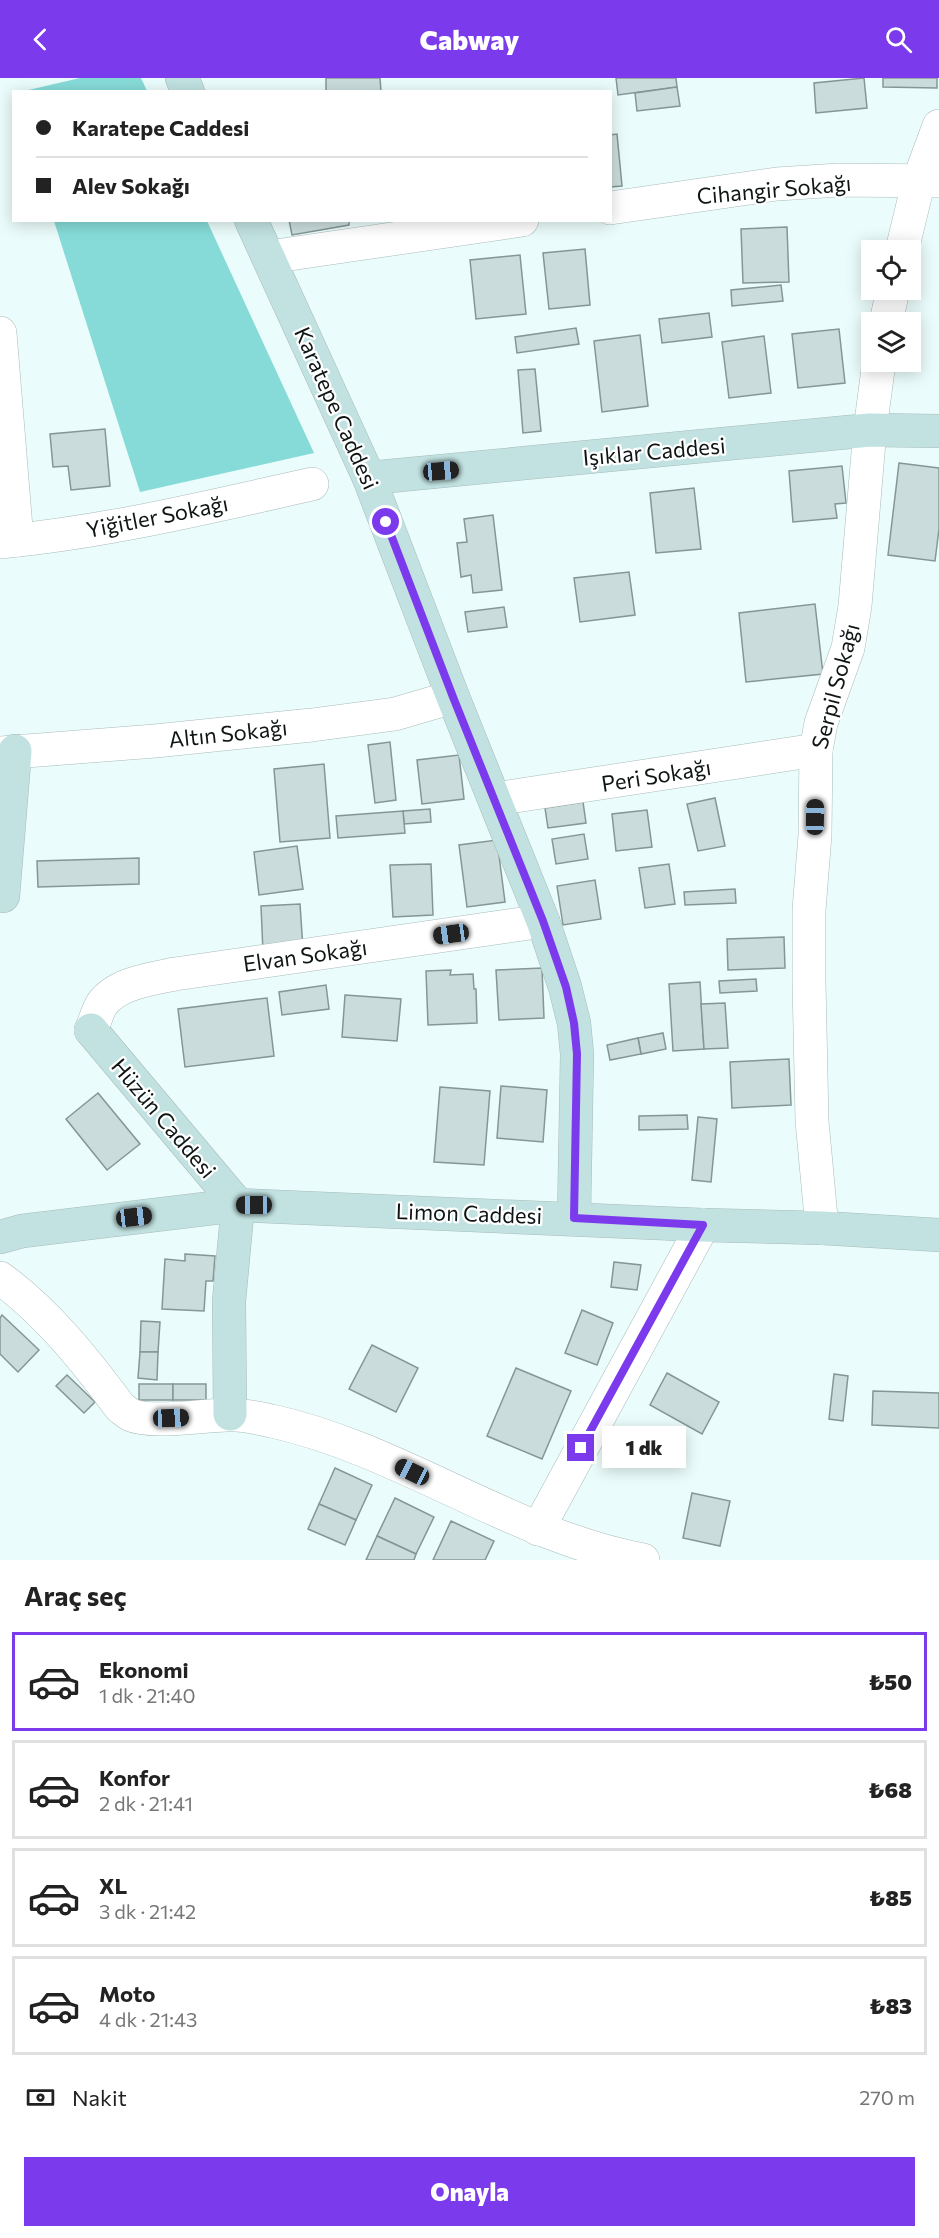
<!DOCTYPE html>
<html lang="tr">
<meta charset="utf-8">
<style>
body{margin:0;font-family:Commissioner,sans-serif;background:#f6f6f6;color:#222;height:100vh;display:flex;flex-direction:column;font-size:22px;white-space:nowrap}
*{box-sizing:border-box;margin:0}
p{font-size:20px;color:#767676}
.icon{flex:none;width:33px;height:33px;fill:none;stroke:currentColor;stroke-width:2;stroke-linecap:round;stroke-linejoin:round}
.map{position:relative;height:1482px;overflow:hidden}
.panel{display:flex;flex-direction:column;background:#fff;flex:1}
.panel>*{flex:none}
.banner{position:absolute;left:12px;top:12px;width:600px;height:132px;border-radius:0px;box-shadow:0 3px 15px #0003;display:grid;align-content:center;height:132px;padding:0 24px;background:#fff}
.buttons{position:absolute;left:861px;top:162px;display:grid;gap:12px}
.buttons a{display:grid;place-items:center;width:60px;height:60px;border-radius:0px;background:#fff;box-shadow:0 3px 15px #0003;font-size:30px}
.end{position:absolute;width:27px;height:27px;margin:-14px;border:8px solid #7c3aed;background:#fff;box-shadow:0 0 0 3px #fff}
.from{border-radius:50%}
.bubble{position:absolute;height:42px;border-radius:0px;background:#fff;box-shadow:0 3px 15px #0003;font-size:20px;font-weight:800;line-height:42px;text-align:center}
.car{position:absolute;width:18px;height:36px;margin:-18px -9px;border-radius:8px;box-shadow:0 0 4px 2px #0007;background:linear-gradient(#222 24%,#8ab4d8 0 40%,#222 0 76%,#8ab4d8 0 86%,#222 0)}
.banner b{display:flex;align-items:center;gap:21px;height:57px;font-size:22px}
.banner b+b{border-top:2px solid #e0e0e0}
.banner i{width:15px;height:15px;background:#222}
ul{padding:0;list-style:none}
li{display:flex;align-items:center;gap:18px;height:99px;margin:0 12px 9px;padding:0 12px;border:3px solid #e0e0e0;border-radius:0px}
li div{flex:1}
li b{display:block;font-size:22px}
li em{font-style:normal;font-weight:800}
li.active{border-color:#7c3aed}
li>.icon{width:54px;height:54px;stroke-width:1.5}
h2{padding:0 24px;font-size:27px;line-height:72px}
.pay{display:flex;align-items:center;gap:15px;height:66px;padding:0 24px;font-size:22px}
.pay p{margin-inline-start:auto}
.cta{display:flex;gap:12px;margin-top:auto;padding:12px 24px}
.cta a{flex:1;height:69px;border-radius:0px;background:#7c3aed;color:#fff;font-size:24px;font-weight:800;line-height:69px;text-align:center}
header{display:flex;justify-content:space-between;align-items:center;height:78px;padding:0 24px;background:#7c3aed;color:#fff;font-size:27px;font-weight:800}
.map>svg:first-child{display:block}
.green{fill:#86dbd8}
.building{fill:#cadddc;stroke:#859695;stroke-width:1.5}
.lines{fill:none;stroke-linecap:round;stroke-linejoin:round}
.street-casing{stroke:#a9bbba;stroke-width:34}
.secondary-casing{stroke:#a9bbba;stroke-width:34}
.street{stroke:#fff;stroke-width:33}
.secondary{stroke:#c1e2e1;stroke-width:33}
.route{stroke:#7c3aed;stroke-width:8}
.labels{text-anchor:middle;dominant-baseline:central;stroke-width:4.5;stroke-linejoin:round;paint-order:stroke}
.street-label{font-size:22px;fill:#0e1514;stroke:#fff}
</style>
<header><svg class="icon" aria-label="back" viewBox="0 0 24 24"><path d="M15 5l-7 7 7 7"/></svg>Cabway<svg class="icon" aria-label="search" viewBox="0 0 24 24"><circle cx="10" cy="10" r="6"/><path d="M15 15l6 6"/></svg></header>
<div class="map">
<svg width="939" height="1482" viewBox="0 0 939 1482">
<rect width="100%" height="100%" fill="#eafcfb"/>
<!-- green -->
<g class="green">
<polygon points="80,0 141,0 147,13 24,13"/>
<polygon points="54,143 207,143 314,375 140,414"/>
</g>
<!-- building -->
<g class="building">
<polygon points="326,0 380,0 381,14 326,14"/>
<polygon points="616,0 676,0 677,9 618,17"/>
<polygon points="864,0 867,30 816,35 814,5"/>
<polygon points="883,0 937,0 937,10 883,9"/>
<polygon points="677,9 680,28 637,33 635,15"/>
<polygon points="617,56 622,108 610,109 610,57"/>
<polygon points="289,142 349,142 349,147 292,157"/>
<polygon points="787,149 789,204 743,205 741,151"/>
<polygon points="585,171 590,227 549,231 543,175"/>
<polygon points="520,177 526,236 476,241 470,182"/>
<polygon points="781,207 783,223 732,228 731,212"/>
<polygon points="709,235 712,259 662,265 659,241"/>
<polygon points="576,250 579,266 517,275 515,259"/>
<polygon points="839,251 845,305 798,310 792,256"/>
<polygon points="640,257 648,328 602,334 594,263"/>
<polygon points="764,258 771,315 729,320 722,264"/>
<polygon points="535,291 541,353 523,355 518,292"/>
<polygon points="105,351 110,408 71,412 68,388 53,389 50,356"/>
<polygon points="899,385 939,390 939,451 935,483 888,477"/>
<polygon points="842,388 846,425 835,426 837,440 793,444 789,393"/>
<polygon points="694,410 701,471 656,475 650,415"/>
<polygon points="493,437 502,512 473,515 471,497 461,499 457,465 467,464 464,441"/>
<polygon points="629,494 635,537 580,544 574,500"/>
<polygon points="815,526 823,596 746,604 739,535"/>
<polygon points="504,529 507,549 468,554 465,534"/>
<polygon points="390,664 396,722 375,725 368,667"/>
<polygon points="459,677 464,721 422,726 417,682"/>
<polygon points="324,686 330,760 280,764 274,691"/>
<polygon points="715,720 725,768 698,773 687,726"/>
<polygon points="583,724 586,745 548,750 545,730"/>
<polygon points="430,731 431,744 404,746 403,733"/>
<polygon points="647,732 652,769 616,773 612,736"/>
<polygon points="403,733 405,755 338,760 336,738"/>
<polygon points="584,756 588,781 556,786 552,761"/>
<polygon points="497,762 505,824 467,829 459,767"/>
<polygon points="297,768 303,811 259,817 254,774"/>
<polygon points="139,780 139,806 38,809 37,783"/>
<polygon points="431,786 433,837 393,839 390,787"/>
<polygon points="669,786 675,826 645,830 639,790"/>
<polygon points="595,802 601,841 563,847 557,808"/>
<polygon points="735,811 736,825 685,827 684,814"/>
<polygon points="300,826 303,871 263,874 261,828"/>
<polygon points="784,859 785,890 728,892 727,861"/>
<polygon points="542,890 544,940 499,942 496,892"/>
<polygon points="451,892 450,897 473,896 474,911 476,911 477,945 428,947 426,893"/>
<polygon points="756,901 757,913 720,915 719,903"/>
<polygon points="700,904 704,971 673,973 669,906"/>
<polygon points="326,907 329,931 282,937 279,914"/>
<polygon points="345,917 401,921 397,963 342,959"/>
<polygon points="267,920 274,978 185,989 178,931"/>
<polygon points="725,925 728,970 704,971 701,926"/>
<polygon points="663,955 666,971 641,976 638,960"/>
<polygon points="638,960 641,976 610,982 607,967"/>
<polygon points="789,981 791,1027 732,1030 730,984"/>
<polygon points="501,1008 547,1012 543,1064 497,1060"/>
<polygon points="440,1009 490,1013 484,1087 434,1084"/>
<polygon points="98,1015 140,1066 107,1092 66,1041"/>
<polygon points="687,1037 688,1051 639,1052 639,1038"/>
<polygon points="698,1039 717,1041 711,1104 692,1102"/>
<polygon points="185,1176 215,1178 213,1203 206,1203 204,1233 162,1231 165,1181 185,1183"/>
<polygon points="614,1184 641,1187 637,1212 611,1209"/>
<polygon points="582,1232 613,1245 597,1287 565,1275"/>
<polygon points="2,1237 39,1272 18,1294 0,1276 0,1240"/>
<polygon points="141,1243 160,1244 158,1274 140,1274"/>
<polygon points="372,1267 418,1290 396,1334 349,1311"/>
<polygon points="140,1274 158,1274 157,1302 138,1300"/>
<polygon points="516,1290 571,1313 542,1381 487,1358"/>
<polygon points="667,1295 719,1324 702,1356 650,1327"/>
<polygon points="834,1296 848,1298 843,1343 829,1341"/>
<polygon points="67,1297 95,1324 84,1335 56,1308"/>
<rect x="139" y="1306" width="34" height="16"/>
<rect x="173" y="1306" width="33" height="16"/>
<polygon points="873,1313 939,1315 939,1350 872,1347"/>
<polygon points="335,1390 372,1407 356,1442 319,1426"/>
<polygon points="692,1415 730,1423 720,1468 683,1460"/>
<polygon points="395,1420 434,1439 416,1476 377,1458"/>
<polygon points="319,1426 356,1442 345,1467 308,1451"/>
<polygon points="451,1443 494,1463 485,1482 433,1482"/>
<polygon points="377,1458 416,1476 414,1482 366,1482"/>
</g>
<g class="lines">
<defs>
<g id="street">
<polyline points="610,130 777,106 839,102 939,103"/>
<polyline points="902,172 919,102 939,48"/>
<polyline points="269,179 522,142"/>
<polyline points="886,244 893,212"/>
<polyline points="0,255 17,462"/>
<path d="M 0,464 C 106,454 209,429 312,406"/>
<polyline points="0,675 155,663 312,647 395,636 453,619"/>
<polyline points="495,721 816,672"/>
<path d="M 91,952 C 95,944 97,934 102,926 C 117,905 151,901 175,896 L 543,843"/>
<polyline points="822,1150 812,1043 809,904 809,832 815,757 816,672 821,645 848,570 855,528 870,352 879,284"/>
<path d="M 0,1200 C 47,1234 86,1283 120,1329 C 124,1332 127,1335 131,1337 C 151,1346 204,1337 227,1337 C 241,1336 258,1340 272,1343 C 402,1372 511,1457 643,1482"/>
<polyline points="538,1451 703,1147"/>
</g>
<g id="secondary">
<polyline points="182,0 188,14"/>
<polyline points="251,142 369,400 453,619 543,843 565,909 574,945 577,976 574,1140"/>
<polyline points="369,400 870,352 939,353"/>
<polyline points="3,818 15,673"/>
<polyline points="91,952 238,1127 229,1223 230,1336"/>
<polyline points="0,1159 22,1153 238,1127 703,1147 822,1150 939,1157"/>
</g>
</defs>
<!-- street casing -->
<use href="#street" class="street-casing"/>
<!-- secondary casing -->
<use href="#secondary" class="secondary-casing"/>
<!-- street -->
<use href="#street" class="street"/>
<!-- secondary -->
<use href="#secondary" class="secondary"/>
</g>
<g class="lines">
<!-- route -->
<polyline class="route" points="386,444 453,619 543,843 566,909 574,945 577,976 574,1140 703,1147 581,1370"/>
</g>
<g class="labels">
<!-- street labels -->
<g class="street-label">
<text transform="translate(774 111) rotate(-5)">Cihangir Sokağı</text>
<text transform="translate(337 330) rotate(66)">Karatepe Caddesi</text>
<text transform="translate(654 373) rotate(-5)">Işıklar Caddesi</text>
<text transform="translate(157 438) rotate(-11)">Yiğitler Sokağı</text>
<text transform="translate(835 608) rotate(-75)">Serpil Sokağı</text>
<text transform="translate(228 655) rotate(-6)">Altın Sokağı</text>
<text transform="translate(656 697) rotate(-9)">Peri Sokağı</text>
<text transform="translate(305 877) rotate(-8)">Elvan Sokağı</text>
<text transform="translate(164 1040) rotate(50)">Hüzün Caddesi</text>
<text transform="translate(469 1135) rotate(2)">Limon Caddesi</text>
</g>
</g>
</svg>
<div class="buttons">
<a><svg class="icon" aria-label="locate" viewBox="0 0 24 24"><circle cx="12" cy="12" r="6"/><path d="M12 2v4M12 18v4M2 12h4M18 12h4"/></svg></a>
<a><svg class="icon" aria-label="layers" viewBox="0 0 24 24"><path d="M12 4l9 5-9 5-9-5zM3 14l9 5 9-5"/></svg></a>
</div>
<i class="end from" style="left:386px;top:444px"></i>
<i class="end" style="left:581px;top:1370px"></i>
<div class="bubble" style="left:602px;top:1348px;width:84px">1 dk</div>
<i class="car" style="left:441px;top:393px;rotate:85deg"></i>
<i class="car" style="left:815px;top:739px;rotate:1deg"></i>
<i class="car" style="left:451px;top:856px;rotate:262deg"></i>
<i class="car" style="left:254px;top:1127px;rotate:270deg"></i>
<i class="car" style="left:134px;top:1139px;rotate:83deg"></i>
<i class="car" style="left:171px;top:1340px;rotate:88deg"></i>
<i class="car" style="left:412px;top:1394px;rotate:296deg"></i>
<div class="banner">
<b><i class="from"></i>Karatepe Caddesi</b>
<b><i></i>Alev Sokağı</b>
</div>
</div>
<section class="panel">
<h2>Araç seç</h2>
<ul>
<li class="active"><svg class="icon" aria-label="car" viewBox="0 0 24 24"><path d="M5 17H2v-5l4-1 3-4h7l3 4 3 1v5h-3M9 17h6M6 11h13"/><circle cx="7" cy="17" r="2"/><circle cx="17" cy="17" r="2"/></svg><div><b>Ekonomi</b><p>1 dk · 21:40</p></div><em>₺50</em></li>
<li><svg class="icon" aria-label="car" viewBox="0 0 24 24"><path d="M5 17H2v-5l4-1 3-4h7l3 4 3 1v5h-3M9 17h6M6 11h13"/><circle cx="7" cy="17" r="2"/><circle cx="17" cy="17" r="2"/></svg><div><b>Konfor</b><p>2 dk · 21:41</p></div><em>₺68</em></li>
<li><svg class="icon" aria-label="car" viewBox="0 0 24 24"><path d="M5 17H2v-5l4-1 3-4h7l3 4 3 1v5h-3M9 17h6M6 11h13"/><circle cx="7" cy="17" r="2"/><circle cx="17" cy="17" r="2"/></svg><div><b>XL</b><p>3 dk · 21:42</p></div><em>₺85</em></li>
<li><svg class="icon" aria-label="car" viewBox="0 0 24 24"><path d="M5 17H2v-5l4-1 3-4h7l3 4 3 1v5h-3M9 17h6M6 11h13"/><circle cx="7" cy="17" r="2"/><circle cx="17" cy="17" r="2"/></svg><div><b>Moto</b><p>4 dk · 21:43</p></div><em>₺83</em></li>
</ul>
<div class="pay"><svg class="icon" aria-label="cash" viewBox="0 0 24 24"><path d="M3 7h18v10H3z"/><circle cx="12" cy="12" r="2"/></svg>Nakit<p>270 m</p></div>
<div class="cta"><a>Onayla</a></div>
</section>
